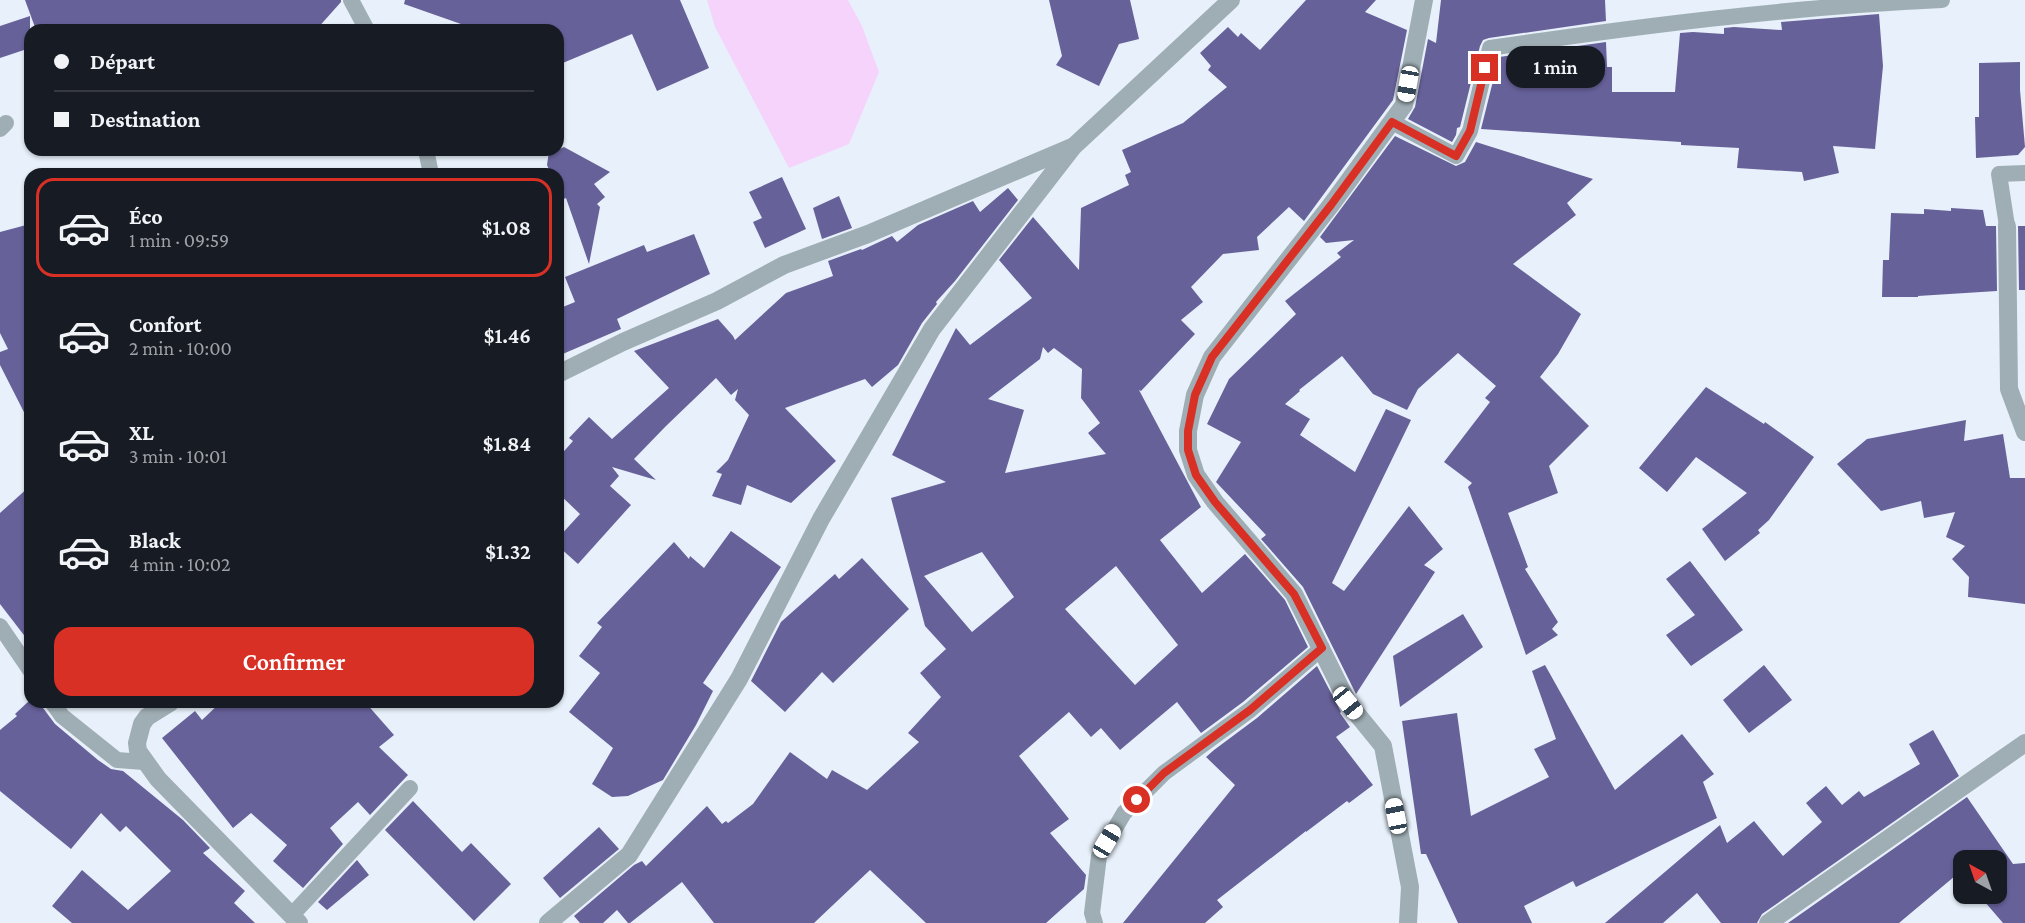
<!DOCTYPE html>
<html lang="fr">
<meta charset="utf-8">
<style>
body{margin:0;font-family:"Crimson Pro",serif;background:#242831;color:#f1f3f6;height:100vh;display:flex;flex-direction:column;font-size:22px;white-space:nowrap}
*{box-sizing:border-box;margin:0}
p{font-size:20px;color:#9ea1a6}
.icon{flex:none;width:33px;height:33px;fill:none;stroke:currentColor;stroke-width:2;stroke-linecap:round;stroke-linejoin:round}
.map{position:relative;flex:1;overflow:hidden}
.drawer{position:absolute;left:24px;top:168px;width:540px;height:540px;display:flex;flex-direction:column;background:#171b24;border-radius:18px;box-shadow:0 2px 4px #0004}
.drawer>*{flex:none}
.hud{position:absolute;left:24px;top:24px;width:540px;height:132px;border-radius:18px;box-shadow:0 2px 4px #0004;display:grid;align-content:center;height:132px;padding:0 30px;background:#171b24}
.needle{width:39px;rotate:320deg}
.buttons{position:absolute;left:1953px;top:850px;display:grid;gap:12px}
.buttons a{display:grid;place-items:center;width:54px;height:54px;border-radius:12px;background:#171b24;box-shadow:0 2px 4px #0004;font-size:30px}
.end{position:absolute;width:27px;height:27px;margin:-14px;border:8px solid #d93025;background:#fff;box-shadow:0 0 0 3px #fff}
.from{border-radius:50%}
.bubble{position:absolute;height:42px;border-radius:18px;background:#171b24;box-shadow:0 2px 4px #0004;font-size:20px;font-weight:600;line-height:42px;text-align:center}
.car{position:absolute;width:18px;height:36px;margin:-18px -9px;border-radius:8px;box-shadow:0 0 4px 2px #0007;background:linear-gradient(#fff 24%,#345 0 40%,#fff 0 76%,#345 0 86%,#fff 0)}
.hud b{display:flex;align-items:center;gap:21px;height:57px;font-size:22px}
.hud b+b{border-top:2px solid #363941}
.hud i{width:15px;height:15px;background:#f1f3f6}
ul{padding:10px 0 0;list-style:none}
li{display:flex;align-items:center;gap:18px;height:99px;margin:0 12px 9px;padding:0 18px;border:3px solid transparent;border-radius:18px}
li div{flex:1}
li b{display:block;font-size:22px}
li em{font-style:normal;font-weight:600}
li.selected{border-color:#d93025}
li>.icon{width:54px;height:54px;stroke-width:1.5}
.button{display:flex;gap:12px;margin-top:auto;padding:12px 30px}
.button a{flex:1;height:69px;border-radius:18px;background:#d93025;color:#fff;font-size:24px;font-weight:600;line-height:69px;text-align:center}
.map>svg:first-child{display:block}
.green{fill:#f5d3fb}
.building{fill:#67619a;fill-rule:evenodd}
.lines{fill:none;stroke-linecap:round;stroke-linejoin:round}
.service{stroke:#9faeb4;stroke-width:16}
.minor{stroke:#9faeb4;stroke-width:18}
.route{stroke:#d93025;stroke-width:8}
</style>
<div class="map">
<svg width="2025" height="923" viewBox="0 0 2025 923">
<rect width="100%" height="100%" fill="#e8f1fb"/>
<!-- green -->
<polygon class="green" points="707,0 848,0 862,26 879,72 849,144 789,168 715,27"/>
<!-- building -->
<g class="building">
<polygon points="25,0 341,0 341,2 316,30 36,30"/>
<polygon points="405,0 680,0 709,68 657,91 632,34 558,65 558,30 478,30 404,4"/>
<polygon points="1049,0 1130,0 1139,39 1119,44 1099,86 1056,65 1062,56"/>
<path d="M 1306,0 L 1376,0 L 1365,12 L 1407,30 L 1393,100 L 1304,221 L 1289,207 L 1257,237 L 1259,250 L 1223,254 L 1191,287 L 1203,302 L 1181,320 L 1195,334 L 1141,391 L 1139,390 L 1201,507 L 1160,540 L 1202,593 L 1245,554 L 1285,600 L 1308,647 L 1243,702 L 1201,733 L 1177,702 L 1120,750 L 1101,728 L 1091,737 L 1069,712 L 1019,756 L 1069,819 L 1050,833 L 1086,875 L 1084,889 L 1046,923 L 926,923 L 870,870 L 814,923 L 714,923 L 682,882 L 630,923 L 628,923 L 617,910 L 603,923 L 580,923 L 574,916 L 634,865 L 642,861 L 646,866 L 707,806 L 722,824 L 726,821 L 728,823 L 753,804 L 790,752 L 827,779 L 832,770 L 867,790 L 919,742 L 908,733 L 941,697 L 920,673 L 946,649 L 925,626 L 891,498 L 946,482 L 892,455 L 956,328 L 970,345 L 1032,298 L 999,260 L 1033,217 L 1079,270 L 1081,208 L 1129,185 L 1125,175 L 1131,172 L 1122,150 L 1183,123 L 1227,87 L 1208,70 L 1211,66 L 1200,53 L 1228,27 L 1238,37 L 1241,33 L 1260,50 ZM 1043,347 L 1048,353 L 1054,348 L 1082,369 L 1081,398 L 1100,423 L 1088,433 L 1106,454 L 1005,473 L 1024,410 L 988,399 L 1040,359 ZM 982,552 L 1014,597 L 972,632 L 924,576 ZM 1116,566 L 1178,645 L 1135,685 L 1065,609 Z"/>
<polygon points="1441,0 1605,0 1606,21 1489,38 1483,40 1480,46 1460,127 1457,128 1456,135 1452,142 1408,119 1415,107 1428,39 1436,43"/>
<polygon points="1879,14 1883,66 1875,149 1833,146 1839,173 1804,181 1802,172 1737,168 1739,148 1681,145 1681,142 1481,129 1499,57 1606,42 1607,67 1612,67 1612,92 1675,92 1680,33 1693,32 1724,34 1724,28 1734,27 1782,30 1781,22"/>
<polygon points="30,16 30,48 0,58 0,26"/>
<polygon points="2020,62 2020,90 2025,147 2018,155 1976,158 1975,117 1979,117 1979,63"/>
<polygon points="1395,136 1456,166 1465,162 1476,142 1593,179 1567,203 1576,215 1513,264 1581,314 1558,354 1540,377 1589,426 1549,466 1558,493 1508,513 1528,567 1525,569 1558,622 1552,629 1558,635 1526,655 1468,487 1472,483 1444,462 1490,402 1485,398 1496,386 1458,353 1418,389 1407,410 1373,394 1342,356 1299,390 1300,391 1285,404 1310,419 1300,435 1355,472 1386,409 1411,420 1332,583 1344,591 1409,506 1443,549 1424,565 1435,572 1356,694 1303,587 1261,539 1266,535 1216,482 1241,442 1207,424 1229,379 1296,314 1285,301 1341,257 1337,253 1354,240 1326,243 1320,237"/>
<polygon points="564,147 610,172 594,184 605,197 597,204 600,207 589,264 566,198 561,200 558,192 558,174 551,174 547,165 549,151 552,150 553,152"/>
<polygon points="782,177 806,229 765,248 753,222 762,218 749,192"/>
<polygon points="1008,188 1018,200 955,281 936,302 937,304 922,323 898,365 872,387 865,379 785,408 836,461 791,503 747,485 741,505 712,496 722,474 716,472 728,460 749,415 735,400 738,389 731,395 716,378 666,426 634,459 656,480 612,467 619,476 610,486 631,505 578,564 558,546 558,538 580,514 558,493 558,458 573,441 569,438 589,417 612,439 669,388 634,351 718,319 733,336 735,340 786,293 833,276 828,261 861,249 862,250 892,236 897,242 918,225 973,201 980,212"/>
<polygon points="839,196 852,228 822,239 813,208"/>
<polygon points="1951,208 1983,210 1986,226 1996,226 1997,291 1918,296 1918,297 1882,297 1883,260 1889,260 1891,213 1924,214 1924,209 1951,211"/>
<polygon points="30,224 30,424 0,365 0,352 8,349 0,333 0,232"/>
<polygon points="2018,226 2025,226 2025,290 2019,290"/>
<polygon points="694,234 710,274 617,319 621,329 558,356 558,309 575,302 565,277 644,245 647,252"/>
<polygon points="1706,387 1764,424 1765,422 1814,457 1769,520 1758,530 1760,533 1725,561 1702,529 1747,493 1696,457 1667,492 1639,468"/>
<polygon points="1966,420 1964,441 2003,434 2010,478 2025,478 2025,604 1968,597 1969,577 1952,559 1965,546 1946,537 1955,512 1924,518 1921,501 1881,511 1837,464 1867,439"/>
<polygon points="30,486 30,643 0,604 0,513"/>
<polygon points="731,531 781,567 703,683 713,691 696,725 663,780 628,796 612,797 592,784 613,748 569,712 600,673 579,656 602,627 597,623 674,542 689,559 690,556 704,568"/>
<polygon points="862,558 909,609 833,683 822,672 785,712 751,681 781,622 835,574 839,579"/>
<polygon points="1690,561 1743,630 1691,666 1666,635 1695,615 1666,579"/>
<polygon points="1463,614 1483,647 1400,707 1393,656"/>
<polygon points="1545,665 1615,790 1682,734 1714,774 1703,782 1717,818 1576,887 1573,881 1524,906 1532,923 1458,923 1426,854 1421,854 1402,721 1457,713 1471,816 1549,777 1534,749 1556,739 1532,671"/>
<polygon points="1764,665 1792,700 1749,733 1723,700"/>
<polygon points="1317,666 1341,712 1340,713 1350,727 1336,737 1373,785 1349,803 1347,801 1306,832 1306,831 1217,900 1223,907 1205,923 1123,923 1235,785 1206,757 1214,750 1257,718"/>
<polygon points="30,700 30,702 42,702 43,708 55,724 98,760 111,769 123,771 183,820 210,848 203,853 245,891 234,903 255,923 72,923 52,906 82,870 128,910 171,871 126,826 120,832 101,813 71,849 0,791 0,730 17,716 15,714"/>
<polygon points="221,702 365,702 394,735 379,747 408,775 370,815 358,802 330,828 343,844 303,888 273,861 287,845 251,813 233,828 162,738 195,711 202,720"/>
<polygon points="1933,730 1959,776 1762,914 1757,923 1721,923 1697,893 1663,923 1605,923 1720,825 1727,843 1754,821 1783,856 1822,822 1806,803 1826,786 1842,805 1859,791 1864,797 1920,764 1909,744"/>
<polygon points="1967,797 2013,864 2025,863 2025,923 2003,923 1978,894 1996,894 1996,861 1964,861 1964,879 1959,882 1955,876 1899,923 1788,923"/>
<polygon points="413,801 462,852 471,843 511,884 474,921 385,830"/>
<polygon points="599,827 619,849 560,898 543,878"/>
<polygon points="357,860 369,875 327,910 318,902"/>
</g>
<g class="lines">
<!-- service -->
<g class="service">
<polyline points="351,0 367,30"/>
<path d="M 1392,122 L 1456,156 L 1470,131 L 1490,48 C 1640,26 1790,7 1942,0"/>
<polyline points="0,129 6,123"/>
<polyline points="426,150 431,174"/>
<polyline points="2007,226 1999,174 2025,173"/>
<polyline points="0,626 30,670"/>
<polyline points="52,702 62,716 117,760 144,762"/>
<polyline points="291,916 410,788"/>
<polyline points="1095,923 1092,913 1099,856 1124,813 1164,773 1250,710 1322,648"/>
</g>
<!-- minor -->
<g class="minor">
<polyline points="2007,226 2009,389 2025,432"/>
<polyline points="558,374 623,342 717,301 784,265 868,234 1072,147"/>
<polyline points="171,702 147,717 142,724 137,743 138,751 158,779 299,923"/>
<polyline points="548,923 629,855 739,679 821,519 932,329 1073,147 1231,0"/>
<polyline points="1408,923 1410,887 1383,746 1348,703 1294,594 1215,502 1196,475 1188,450 1188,431 1195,395 1212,357 1331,205 1404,105 1424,0"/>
<polyline points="1768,923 2025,743"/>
</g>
</g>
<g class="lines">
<!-- route -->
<polyline class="route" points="1137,800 1164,773 1250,710 1322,648 1294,594 1215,502 1196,475 1188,450 1188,431 1195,395 1212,357 1331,205 1392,122 1456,156 1470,131 1485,68"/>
</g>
</svg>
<div class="buttons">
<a><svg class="needle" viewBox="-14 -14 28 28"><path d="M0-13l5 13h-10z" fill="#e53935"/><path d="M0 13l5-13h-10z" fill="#9ea1a6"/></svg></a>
</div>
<i class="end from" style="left:1137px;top:800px"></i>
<i class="end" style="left:1485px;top:68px"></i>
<div class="bubble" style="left:1506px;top:46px;width:99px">1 min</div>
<i class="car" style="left:1408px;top:84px;rotate:190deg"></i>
<i class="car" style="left:1348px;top:703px;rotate:141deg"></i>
<i class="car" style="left:1396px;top:816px;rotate:349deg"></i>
<i class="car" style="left:1107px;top:841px;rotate:31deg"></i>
<div class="hud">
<b><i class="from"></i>Départ</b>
<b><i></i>Destination</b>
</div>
<section class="drawer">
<ul>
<li class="selected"><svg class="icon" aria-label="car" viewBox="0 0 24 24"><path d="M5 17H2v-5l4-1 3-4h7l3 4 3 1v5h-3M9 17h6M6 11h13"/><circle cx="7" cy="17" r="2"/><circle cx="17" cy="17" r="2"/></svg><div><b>Éco</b><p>1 min · 09:59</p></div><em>$1.08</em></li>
<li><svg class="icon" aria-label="car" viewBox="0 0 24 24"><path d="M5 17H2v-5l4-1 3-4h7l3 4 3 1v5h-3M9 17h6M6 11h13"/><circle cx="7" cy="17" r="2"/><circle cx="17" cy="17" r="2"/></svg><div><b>Confort</b><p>2 min · 10:00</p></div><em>$1.46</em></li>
<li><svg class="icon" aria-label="car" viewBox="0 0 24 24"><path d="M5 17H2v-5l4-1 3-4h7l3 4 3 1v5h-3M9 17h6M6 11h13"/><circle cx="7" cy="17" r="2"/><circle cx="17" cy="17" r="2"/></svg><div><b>XL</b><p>3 min · 10:01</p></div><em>$1.84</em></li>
<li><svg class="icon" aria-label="car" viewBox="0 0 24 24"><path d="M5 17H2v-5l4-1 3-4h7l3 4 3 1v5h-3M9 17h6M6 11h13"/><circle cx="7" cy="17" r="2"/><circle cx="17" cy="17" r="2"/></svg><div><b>Black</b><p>4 min · 10:02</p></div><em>$1.32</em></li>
</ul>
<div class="button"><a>Confirmer</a></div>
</section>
</div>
